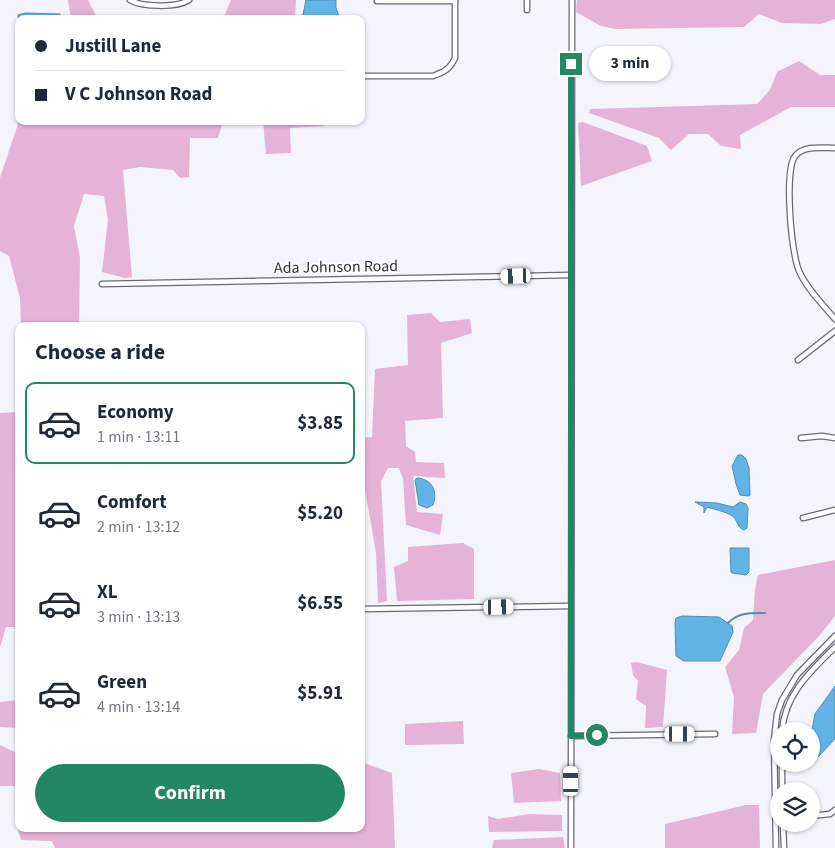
<!DOCTYPE html>
<meta charset="utf-8">
<style>
body{margin:0;font-family:"Source Sans 3",sans-serif;background:#f2f2f3;color:#1f2937;height:100vh;display:flex;flex-direction:column;font-size:19px;white-space:nowrap}
*{box-sizing:border-box;margin:0}
p{font-size:16px;color:#747a83}
.icon{flex:none;width:28px;height:28px;fill:none;stroke:currentColor;stroke-width:2;stroke-linecap:round;stroke-linejoin:round}
.map{position:relative;flex:1;overflow:hidden}
.details{position:absolute;left:15px;top:322px;width:350px;height:510px;display:flex;flex-direction:column;background:#fff;border-radius:10px;box-shadow:0 1px 4px #0004}
.details>*{flex:none}
.top-card{position:absolute;left:15px;top:15px;width:350px;height:110px;border-radius:10px;box-shadow:0 1px 4px #0004;display:grid;align-content:center;height:110px;padding:0 20px;background:#fff}
.buttons{position:absolute;left:770px;top:722px;display:grid;gap:10px}
.buttons a{display:grid;place-items:center;width:50px;height:50px;border-radius:50%;background:#fff;box-shadow:0 1px 4px #0004;font-size:25px}
.end{position:absolute;width:22px;height:22px;margin:-11px;border:6px solid #228762;background:#fff;box-shadow:0 0 0 2px #fff}
.from{border-radius:50%}
.bubble{position:absolute;height:35px;border-radius:18px;background:#fff;box-shadow:0 1px 4px #0004;font-size:16px;font-weight:700;line-height:35px;text-align:center}
.car{position:absolute;width:15px;height:30px;margin:-15px -8px;border-radius:6px;box-shadow:0 0 4px 1px #0007;background:linear-gradient(#fff 24%,#345 0 40%,#fff 0 76%,#345 0 86%,#fff 0)}
.top-card b{display:flex;align-items:center;gap:18px;height:48px;font-size:19px}
.top-card b+b{border-top:1px solid #e0e1e3}
.top-card i{width:12px;height:12px;background:#1f2937}
ul{padding:0;list-style:none}
li{display:flex;align-items:center;gap:15px;height:82px;margin:0 10px 8px;padding:0 10px;border:2px solid transparent;border-radius:10px}
li div{flex:1}
li b{display:block;font-size:19px}
li em{font-style:normal;font-weight:700}
li.active{border-color:#228762}
li>.icon{width:45px;height:45px;stroke-width:1.5}
h2{padding:0 20px;font-size:22px;line-height:60px}
.button{display:flex;gap:10px;margin-top:auto;padding:10px 20px}
.button a{flex:1;height:58px;border-radius:30px;background:#228762;color:#fff;font-size:20px;font-weight:700;line-height:58px;text-align:center}
.map>svg:first-child{display:block}
.green{fill:#e5b3d7}
.water{fill:#63b4e6;stroke:#548cb2}
.lines{fill:none;stroke-linecap:round;stroke-linejoin:round}
.stream{stroke:#548cb2;stroke-width:2}
.street-casing{stroke:#69687b;stroke-width:7}
.street{stroke:#fff;stroke-width:4.5}
.route{stroke:#228762;stroke-width:6}
.labels{text-anchor:middle;dominant-baseline:central;stroke-width:4;stroke-linejoin:round;paint-order:stroke}
.street-label{font-size:16px;fill:#303038;stroke:#fff}
</style>
<div class="map">
<svg width="835" height="848" viewBox="0 0 835 848">
<rect width="100%" height="100%" fill="#f4f4fd"/>
<!-- green -->
<g class="green">
<polygon points="68,0 88,0 98,19 71,19"/>
<polygon points="231,0 296,0 295,19 223,19"/>
<polygon points="577,0 835,0 835,19 821,24 782,23 759,14 744,27 615,29 601,26 576,12"/>
<polygon points="799,61 820,75 835,75 835,107 791,107 740,135 741,149 721,146 708,134 689,134 671,150 659,138 589,113 590,109 757,104 770,90 777,72"/>
<polygon points="19,121 223,121 218,138 190,138 189,177 180,178 173,170 140,167 123,170 132,277 125,278 102,272 108,220 104,196 84,194 74,226 80,258 79,326 21,326 20,298 9,256 0,251 0,178"/>
<polygon points="263,121 325,121 324,126 290,128 291,153 266,154"/>
<polygon points="583,122 647,146 652,161 581,186 578,123"/>
<polygon points="431,313 440,322 470,319 472,333 441,343 443,418 405,421 406,446 415,452 416,462 444,463 445,478 413,476 417,512 443,514 440,535 406,525 403,479 399,468 388,468 381,481 387,601 378,603 376,553 363,478 361,478 361,438 372,437 375,369 408,365 407,315"/>
<polygon points="19,412 19,627 6,627 0,647 0,413"/>
<polygon points="463,543 474,549 474,599 397,601 394,567 408,561 408,547"/>
<polygon points="835,560 835,616 820,635 763,694 756,733 732,734 734,697 725,667 739,650 744,628 753,620 755,589 758,575"/>
<polygon points="637,662 667,670 663,727 645,728 646,706 636,699 638,681 633,675 631,663"/>
<polygon points="19,700 19,728 0,727 0,702"/>
<polygon points="463,721 464,744 405,745 405,724"/>
<polygon points="0,745 19,754 19,786 0,786"/>
<polygon points="361,762 392,773 395,848 55,848 52,841 21,840 17,826 19,826 19,829 361,829"/>
<polygon points="539,769 560,773 561,801 514,803 511,773"/>
<polygon points="746,805 759,805 760,848 665,848 665,824"/>
<polygon points="529,814 562,815 562,831 489,832 488,816 498,819"/>
<polygon points="563,837 565,848 492,848 494,840"/>
</g>
<!-- water -->
<g class="water">
<polygon points="306,0 336,0 336,8 340,19 302,19"/>
<polygon points="25,13 58,14 60,14 61,19 19,19 19,28 18,15"/>
<polygon points="738,455 742,455 746,459 749,468 750,495 748,496 740,495 736,484 732,466"/>
<path d="M 417,478 C 432,479 438,491 433,505 L 427,508 L 419,505 L 415,480 Z"/>
<path d="M 695,502 L 717,503 L 733,507 L 740,502 L 746,504 L 748,508 L 747,528 L 744,530 C 736,527 738,519 731,515 C 728,513 711,508 707,507 L 704,513 L 704,507 Z"/>
<polygon points="730,548 749,548 749,572 746,575 732,573 731,572"/>
<polygon points="682,616 719,617 732,626 733,632 720,661 684,661 676,656 675,623 676,618"/>
<polygon points="835,686 835,739 817,758 811,757 811,735 815,714"/>
</g>
<g class="lines">
<!-- stream -->
<path class="stream" d="M 728,623 C 739,612 750,613 765,613"/>
<defs>
<g id="street">
<path d="M 130,0 C 142,7 177,8 189,0"/>
<polyline points="377,1 455,1"/>
<polyline points="527,10 527,0"/>
<path d="M 361,76 L 433,76 C 444,72 450,69 455,58 L 455,0"/>
<path d="M 835,148 C 822,148 804,145 795,156 C 784,170 791,257 800,273 C 808,290 823,305 835,319"/>
<polyline points="102,284 571,275"/>
<polyline points="798,360 835,331"/>
<polyline points="801,438 822,436 835,438"/>
<polyline points="803,518 835,510"/>
<polyline points="361,609 570,606"/>
<path d="M 782,731 C 785,694 810,672 835,647"/>
<polyline points="571,736 715,734"/>
<polyline points="782,764 782,791"/>
<polyline points="811,816 830,814 835,810"/>
<polyline points="783,824 784,848"/>
<polyline points="571,848 572,0"/>
<polyline points="776,848 774,740 777,714 782,700 797,675 835,636"/>
</g>
</defs>
<!-- street casing -->
<use href="#street" class="street-casing"/>
<!-- street -->
<use href="#street" class="street"/>
</g>
<g class="lines">
<!-- route -->
<polyline class="route" points="571,64 571,736 597,735"/>
</g>
<g class="labels">
<!-- street labels -->
<g class="street-label">
<text transform="translate(336 267) rotate(-1)">Ada Johnson Road</text>
</g>
</g>
</svg>
<div class="buttons">
<a><svg class="icon" aria-label="locate" viewBox="0 0 24 24"><circle cx="12" cy="12" r="6"/><path d="M12 2v4M12 18v4M2 12h4M18 12h4"/></svg></a>
<a><svg class="icon" aria-label="layers" viewBox="0 0 24 24"><path d="M12 4l9 5-9 5-9-5zM3 14l9 5 9-5"/></svg></a>
</div>
<i class="end from" style="left:597px;top:735px"></i>
<i class="end" style="left:571px;top:64px"></i>
<div class="bubble" style="left:589px;top:46px;width:82px">3 min</div>
<i class="car" style="left:516px;top:276px;rotate:268deg"></i>
<i class="car" style="left:499px;top:607px;rotate:89deg"></i>
<i class="car" style="left:680px;top:734px;rotate:90deg"></i>
<i class="car" style="left:571px;top:781px;rotate:0deg"></i>
<div class="top-card">
<b><i class="from"></i>Justill Lane</b>
<b><i></i>V C Johnson Road</b>
</div>
<section class="details">
<h2>Choose a ride</h2>
<ul>
<li class="active"><svg class="icon" aria-label="car" viewBox="0 0 24 24"><path d="M5 17H2v-5l4-1 3-4h7l3 4 3 1v5h-3M9 17h6M6 11h13"/><circle cx="7" cy="17" r="2"/><circle cx="17" cy="17" r="2"/></svg><div><b>Economy</b><p>1 min · 13:11</p></div><em>$3.85</em></li>
<li><svg class="icon" aria-label="car" viewBox="0 0 24 24"><path d="M5 17H2v-5l4-1 3-4h7l3 4 3 1v5h-3M9 17h6M6 11h13"/><circle cx="7" cy="17" r="2"/><circle cx="17" cy="17" r="2"/></svg><div><b>Comfort</b><p>2 min · 13:12</p></div><em>$5.20</em></li>
<li><svg class="icon" aria-label="car" viewBox="0 0 24 24"><path d="M5 17H2v-5l4-1 3-4h7l3 4 3 1v5h-3M9 17h6M6 11h13"/><circle cx="7" cy="17" r="2"/><circle cx="17" cy="17" r="2"/></svg><div><b>XL</b><p>3 min · 13:13</p></div><em>$6.55</em></li>
<li><svg class="icon" aria-label="car" viewBox="0 0 24 24"><path d="M5 17H2v-5l4-1 3-4h7l3 4 3 1v5h-3M9 17h6M6 11h13"/><circle cx="7" cy="17" r="2"/><circle cx="17" cy="17" r="2"/></svg><div><b>Green</b><p>4 min · 13:14</p></div><em>$5.91</em></li>
</ul>
<div class="button"><a>Confirm</a></div>
</section>
</div>
